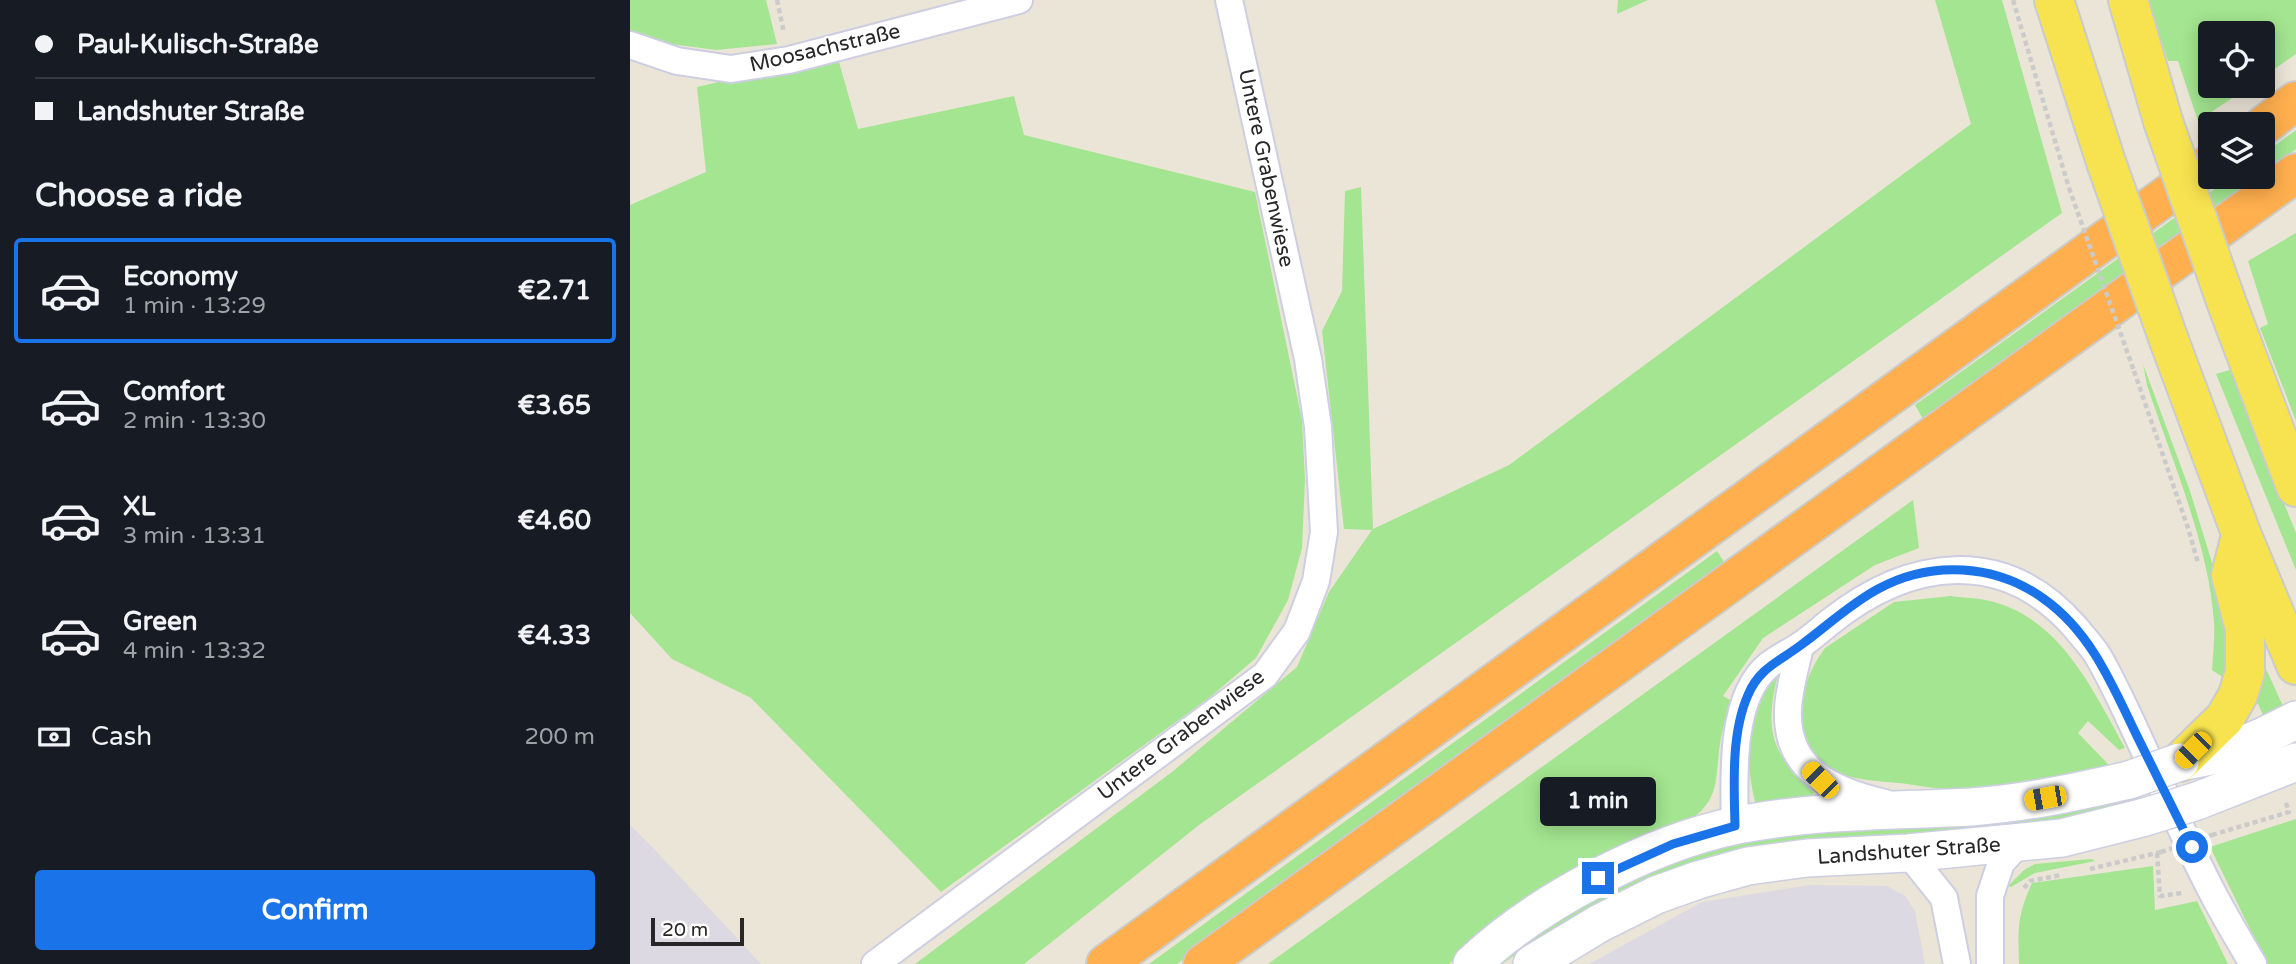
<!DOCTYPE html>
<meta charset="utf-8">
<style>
body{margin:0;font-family:"Varela Round",sans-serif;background:#20242c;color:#f1f3f6;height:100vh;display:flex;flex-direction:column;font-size:26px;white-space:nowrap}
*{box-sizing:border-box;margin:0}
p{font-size:23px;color:#9ea1a6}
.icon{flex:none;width:38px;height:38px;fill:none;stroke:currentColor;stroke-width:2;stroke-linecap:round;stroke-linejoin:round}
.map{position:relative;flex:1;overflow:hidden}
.side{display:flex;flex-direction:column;background:#171b24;width:630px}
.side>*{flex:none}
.guide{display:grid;align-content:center;height:154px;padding:0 35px;background:#171b24}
.tools{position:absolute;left:1568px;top:21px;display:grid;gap:14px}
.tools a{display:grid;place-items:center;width:77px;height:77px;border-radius:7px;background:#171b24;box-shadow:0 4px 18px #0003;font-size:35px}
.scale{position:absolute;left:21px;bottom:18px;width:93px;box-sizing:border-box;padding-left:7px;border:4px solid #272727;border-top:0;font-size:19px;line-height:24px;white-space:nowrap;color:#272727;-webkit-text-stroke:5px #fff;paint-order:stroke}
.end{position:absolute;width:32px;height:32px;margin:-16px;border:9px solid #1a73e8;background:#fff;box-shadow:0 0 0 4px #fff}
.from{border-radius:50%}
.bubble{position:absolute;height:49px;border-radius:7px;background:#171b24;box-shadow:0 4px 18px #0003;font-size:23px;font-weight:700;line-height:49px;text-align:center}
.car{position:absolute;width:21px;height:42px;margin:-21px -10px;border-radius:9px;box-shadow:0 0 5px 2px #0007;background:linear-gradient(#f5c518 24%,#345 0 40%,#f5c518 0 76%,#345 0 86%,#f5c518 0)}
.guide b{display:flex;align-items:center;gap:24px;height:66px;font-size:26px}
.guide b+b{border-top:2px solid #363941}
.guide i{width:18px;height:18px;background:#f1f3f6}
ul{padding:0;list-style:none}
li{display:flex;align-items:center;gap:21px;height:105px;margin:0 14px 10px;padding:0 21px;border:4px solid transparent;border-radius:7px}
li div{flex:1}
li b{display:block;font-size:26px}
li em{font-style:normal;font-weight:700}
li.active{border-color:#1a73e8}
li>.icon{width:63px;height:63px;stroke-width:1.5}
h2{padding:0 35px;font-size:32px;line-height:84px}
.pay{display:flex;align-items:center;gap:18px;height:77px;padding:0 35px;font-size:26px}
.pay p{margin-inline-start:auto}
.cta{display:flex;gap:14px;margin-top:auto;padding:14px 35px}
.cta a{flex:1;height:80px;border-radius:7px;background:#1a73e8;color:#fff;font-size:28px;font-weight:700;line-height:80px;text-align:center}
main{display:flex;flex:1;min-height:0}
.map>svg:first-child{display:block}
.industrial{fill:#ddd9e2}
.green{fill:#a3e590}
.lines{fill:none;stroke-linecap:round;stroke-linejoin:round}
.street-casing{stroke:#cdcee1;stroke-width:30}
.secondary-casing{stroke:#cdcee1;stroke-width:40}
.primary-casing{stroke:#cbcbcb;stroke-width:42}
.highway-casing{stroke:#cbcbcb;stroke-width:42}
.path{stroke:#cbcbcb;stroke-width:4.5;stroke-dasharray:5 3.5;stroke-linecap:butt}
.street{stroke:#fff;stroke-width:26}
.secondary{stroke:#fff;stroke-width:37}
.primary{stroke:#f7e350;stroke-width:38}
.highway{stroke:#ffaf4e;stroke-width:38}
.secondary-bridge-casing{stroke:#cdcee1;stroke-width:40;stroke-linecap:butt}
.primary-bridge-casing{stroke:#cbcbcb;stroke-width:42;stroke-linecap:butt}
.path-bridge{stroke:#cbcbcb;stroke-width:4.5;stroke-dasharray:5 3.5;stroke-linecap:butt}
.secondary-bridge{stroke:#fff;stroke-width:37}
.primary-bridge{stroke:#f7e350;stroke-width:38}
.route{stroke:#1a73e8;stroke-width:9}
.labels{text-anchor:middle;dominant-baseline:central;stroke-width:5;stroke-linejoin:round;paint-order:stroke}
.street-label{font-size:21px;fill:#272727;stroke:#fff}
</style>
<main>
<section class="side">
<div class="guide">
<b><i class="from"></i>Paul-Kulisch-Straße</b>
<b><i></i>Landshuter Straße</b>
</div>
<h2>Choose a ride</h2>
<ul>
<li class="active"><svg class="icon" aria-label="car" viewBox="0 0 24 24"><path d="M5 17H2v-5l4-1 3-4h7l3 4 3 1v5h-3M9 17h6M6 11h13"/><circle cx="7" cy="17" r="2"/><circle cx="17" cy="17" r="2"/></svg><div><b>Economy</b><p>1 min · 13:29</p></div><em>€2.71</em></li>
<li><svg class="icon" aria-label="car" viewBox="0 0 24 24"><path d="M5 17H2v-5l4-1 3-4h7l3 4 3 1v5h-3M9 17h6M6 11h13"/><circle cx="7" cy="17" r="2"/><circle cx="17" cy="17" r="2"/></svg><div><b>Comfort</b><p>2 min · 13:30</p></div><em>€3.65</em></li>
<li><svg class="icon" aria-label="car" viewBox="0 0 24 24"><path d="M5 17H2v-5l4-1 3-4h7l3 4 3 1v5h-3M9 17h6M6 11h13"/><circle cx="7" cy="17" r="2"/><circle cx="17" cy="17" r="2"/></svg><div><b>XL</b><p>3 min · 13:31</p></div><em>€4.60</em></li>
<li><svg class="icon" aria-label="car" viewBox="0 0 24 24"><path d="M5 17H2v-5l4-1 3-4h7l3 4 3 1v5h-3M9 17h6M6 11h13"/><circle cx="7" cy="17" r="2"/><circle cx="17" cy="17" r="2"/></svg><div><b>Green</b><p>4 min · 13:32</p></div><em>€4.33</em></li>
</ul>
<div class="pay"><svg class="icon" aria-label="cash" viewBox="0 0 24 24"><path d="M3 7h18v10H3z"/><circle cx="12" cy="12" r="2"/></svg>Cash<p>200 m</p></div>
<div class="cta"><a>Confirm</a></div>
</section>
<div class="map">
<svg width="1666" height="964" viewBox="0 0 1666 964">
<rect width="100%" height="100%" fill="#ebe5d7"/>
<!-- industrial -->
<g class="industrial">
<polygon points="0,825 25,850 131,964 0,964"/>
<polygon points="1180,885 1257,886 1275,896 1285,911 1295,964 959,964 1072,902"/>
</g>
<!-- green -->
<g class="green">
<polygon points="0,0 136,0 147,44 86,50 41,44 0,33"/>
<polygon points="988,0 1018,0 987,14"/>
<polygon points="1305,0 1372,0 1432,213 569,825 394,964 285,964 542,772 667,667 699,592 742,530 714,529 692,331 712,291 715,191 731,187 743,529 879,465 1341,124"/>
<polygon points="1518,0 1666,0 1666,54 1633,77 1633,33 1580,33 1580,86 1620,86 1568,121 1548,61 1538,61"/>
<polygon points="207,55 228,129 384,96 394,135 625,192 672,420 675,480 672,548 658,600 626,658 579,698 311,892 121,698 42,659 0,613 0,205 76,172 67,87"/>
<polygon points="1666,130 1666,149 1633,174 1633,154"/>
<polygon points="1601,177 1628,177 1293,419 1285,405"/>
<polygon points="1666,233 1666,421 1630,328 1638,324 1618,261"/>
<path d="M 1513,364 L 1560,491 L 1598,615 L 1597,680 L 1582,670 C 1583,654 1585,637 1584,622 C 1579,545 1541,458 1517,385 Z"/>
<polygon points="1600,370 1666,533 1666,570 1586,374"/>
<path d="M 1283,500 L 1289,548 L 1245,565 L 1133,638 L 1093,696 L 1100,700 C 1097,714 1092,729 1090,744 C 1085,775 1091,799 1061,819 C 1004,843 944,865 892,901 C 866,919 843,942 819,964 L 638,964 Z"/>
<polygon points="1087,551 1096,565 547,964 519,964"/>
<path d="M 1321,596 C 1335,598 1351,598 1364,602 C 1432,621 1464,692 1495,748 L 1489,750 L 1458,721 L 1448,733 L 1479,765 C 1427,775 1374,789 1321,789 C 1304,789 1286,785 1269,783 C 1225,779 1177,778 1173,722 C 1170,694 1178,671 1195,648 L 1264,602 Z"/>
<polygon points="1631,658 1653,706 1635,719 1628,704 1620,698"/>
<path d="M 1149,670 C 1134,728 1139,752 1184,793 L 1181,798 L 1133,803 L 1125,802 C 1113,751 1117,713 1149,670 Z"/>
<polygon points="1505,794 1509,803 1437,820 1317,833 911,937 872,964 862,964 962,899 1053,857 1134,838"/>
<polygon points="1666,819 1666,964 1637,964 1580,847"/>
<polygon points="1461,859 1465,861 1405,873 1381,887 1378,886 1394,870 1405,864"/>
<path d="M 1523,866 L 1525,910 L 1567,901 L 1598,964 L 1389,964 C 1388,929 1387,916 1402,883 Z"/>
</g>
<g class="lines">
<defs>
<g id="street">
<polyline points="0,45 47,61 101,69 159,60 389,0"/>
<path d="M 1170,646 C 1166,666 1159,688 1158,709 C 1155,771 1203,791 1255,803"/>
<path d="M 1105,826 C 1104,780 1099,697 1139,665 C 1149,657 1161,652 1171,645 C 1181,638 1190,630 1200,622 C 1279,559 1373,545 1445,627 C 1452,636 1462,646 1468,656 C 1490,694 1507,736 1526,775 C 1544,812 1560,849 1579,886 C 1592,912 1608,938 1623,964"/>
<polyline points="1278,853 1314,898 1327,964"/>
<polyline points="245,964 635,675 667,631 686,581 694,532 688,427 678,359 599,0"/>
<polyline points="1360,964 1360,896 1371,863 1389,843"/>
</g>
<g id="secondary">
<polyline points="1550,762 1591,754 1634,736 1666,720"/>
<polyline points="1567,801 1666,762"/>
<path d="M 842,964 C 907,902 1020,843 1108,825 C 1185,810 1263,811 1341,807 C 1395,803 1447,792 1499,780"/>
<polyline points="902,964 970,923 1026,895 1068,880 1118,866 1177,858 1278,853 1432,838 1515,817"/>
</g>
<g id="primary">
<polyline points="1424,0 1476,162"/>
<polyline points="1498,0 1533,121"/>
<polyline points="1596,301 1666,487"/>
<polyline points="1540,343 1611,533 1666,665"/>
<polyline points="1550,762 1595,718 1608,695 1615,672 1615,629 1601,575 1611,535"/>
</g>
<g id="highway">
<polyline points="1633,126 1666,101"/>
<polyline points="476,964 1580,164"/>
<polyline points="573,964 1666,173"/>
</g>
</defs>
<!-- street casing -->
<use href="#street" class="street-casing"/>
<!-- secondary casing -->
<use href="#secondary" class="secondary-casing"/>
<!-- primary casing -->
<use href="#primary" class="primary-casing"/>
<!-- highway casing -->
<use href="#highway" class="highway-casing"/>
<!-- path -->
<g class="path">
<polyline points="147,0 154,33"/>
<polyline points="1383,0 1439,188"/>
<polyline points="1504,371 1558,528 1568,563"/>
<polyline points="1582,835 1659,812 1655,800"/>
<polyline points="1527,853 1530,896 1552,893"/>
<polyline points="1460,869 1531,852"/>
<polyline points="1394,888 1400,881 1431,875"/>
</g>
<!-- street -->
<use href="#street" class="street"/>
<!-- secondary -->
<use href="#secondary" class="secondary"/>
<!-- primary -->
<use href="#primary" class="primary"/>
<!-- highway -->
<use href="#highway" class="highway"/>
<defs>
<g id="secondary-bridge">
<polyline points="1499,780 1550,762"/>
<polyline points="1515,817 1567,801"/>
</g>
<g id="primary-bridge">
<polyline points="1533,121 1596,301"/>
<polyline points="1476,162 1540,343"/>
</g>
</defs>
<!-- secondary-bridge casing -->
<use href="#secondary-bridge" class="secondary-bridge-casing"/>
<!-- primary-bridge casing -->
<use href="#primary-bridge" class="primary-bridge-casing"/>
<!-- path-bridge -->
<g class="path-bridge">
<polyline points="1439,188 1504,371"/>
<polyline points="1531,852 1582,835"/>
</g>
<!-- secondary-bridge -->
<use href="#secondary-bridge" class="secondary-bridge"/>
<!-- primary-bridge -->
<use href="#primary-bridge" class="primary-bridge"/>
</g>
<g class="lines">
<!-- route -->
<path class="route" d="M 968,878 L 1043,844 L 1105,826 C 1104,785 1101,733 1118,695 C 1129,668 1150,661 1171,645 C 1197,626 1220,604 1248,589 C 1301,560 1366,564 1414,599 C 1462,633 1483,687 1508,738 C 1526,774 1544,811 1562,847"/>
</g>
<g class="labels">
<!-- street labels -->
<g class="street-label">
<text transform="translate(195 48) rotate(-13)">Moosachstraße</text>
<text transform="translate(636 168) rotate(78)">Untere Grabenwiese</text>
<text transform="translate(551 735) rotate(-37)">Untere Grabenwiese</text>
<text transform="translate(1279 851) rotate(-4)">Landshuter Straße</text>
</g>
</g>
</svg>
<div class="tools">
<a><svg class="icon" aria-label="locate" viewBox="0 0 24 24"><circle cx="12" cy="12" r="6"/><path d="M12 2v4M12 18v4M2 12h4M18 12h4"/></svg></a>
<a><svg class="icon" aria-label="layers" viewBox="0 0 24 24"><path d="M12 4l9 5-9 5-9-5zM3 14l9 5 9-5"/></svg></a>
</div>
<div class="scale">20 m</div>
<i class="end from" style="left:1562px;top:847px"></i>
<i class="end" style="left:968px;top:878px"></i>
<div class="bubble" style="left:910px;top:777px;width:116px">1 min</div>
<i class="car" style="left:1563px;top:750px;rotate:225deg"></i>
<i class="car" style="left:1190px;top:780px;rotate:315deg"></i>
<i class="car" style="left:1415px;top:798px;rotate:260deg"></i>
</div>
</main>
